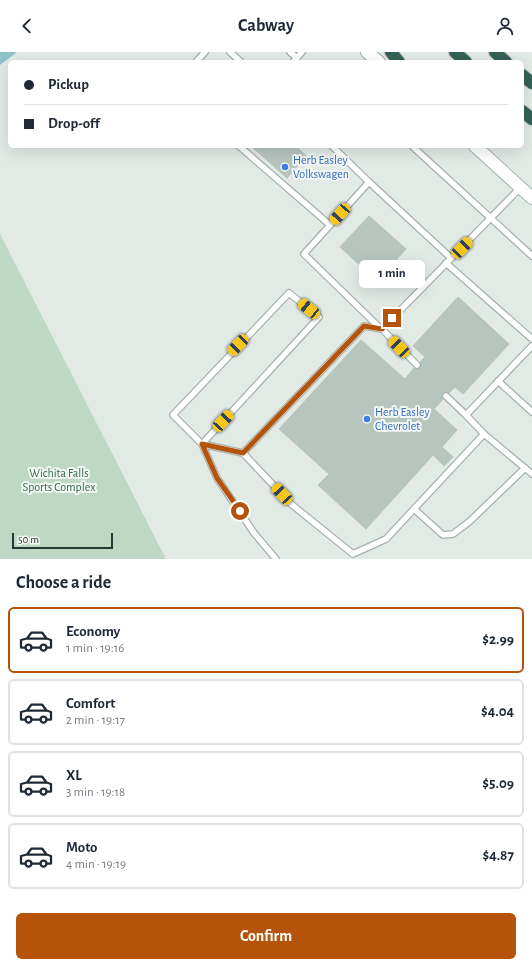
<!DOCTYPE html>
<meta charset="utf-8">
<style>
body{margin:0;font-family:"Alegreya Sans",sans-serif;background:#f6f6f7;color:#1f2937;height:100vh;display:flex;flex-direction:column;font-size:15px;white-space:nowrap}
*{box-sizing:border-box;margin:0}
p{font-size:13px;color:#747a83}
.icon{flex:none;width:22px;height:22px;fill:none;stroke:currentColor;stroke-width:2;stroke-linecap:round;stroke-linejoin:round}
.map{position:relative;height:507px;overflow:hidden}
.drawer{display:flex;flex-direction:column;background:#fff;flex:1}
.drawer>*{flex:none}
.hud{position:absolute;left:8px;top:8px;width:516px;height:88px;border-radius:6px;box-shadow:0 4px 16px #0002;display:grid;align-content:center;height:88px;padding:0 16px;background:#fff}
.scale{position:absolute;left:12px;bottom:10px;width:101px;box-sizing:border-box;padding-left:4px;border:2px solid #243933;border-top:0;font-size:11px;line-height:14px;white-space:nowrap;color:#243933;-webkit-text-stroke:3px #f2f7f4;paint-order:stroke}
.end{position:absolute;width:18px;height:18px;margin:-9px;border:5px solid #b45309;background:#fff;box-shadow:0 0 0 2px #fff}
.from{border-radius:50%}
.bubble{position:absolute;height:28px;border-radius:6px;background:#fff;box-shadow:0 4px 16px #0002;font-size:13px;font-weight:700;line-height:28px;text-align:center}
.car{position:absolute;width:12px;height:24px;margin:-12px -6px;border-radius:5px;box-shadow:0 0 3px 1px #0007;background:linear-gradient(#f5c518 24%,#345 0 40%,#f5c518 0 76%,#345 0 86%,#f5c518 0)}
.hud b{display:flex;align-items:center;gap:14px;height:38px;font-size:15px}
.hud b+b{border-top:1px solid #e0e1e3}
.hud i{width:10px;height:10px;background:#1f2937}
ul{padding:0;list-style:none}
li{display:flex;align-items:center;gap:12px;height:66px;margin:0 8px 6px;padding:0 8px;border:2px solid #e0e1e3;border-radius:6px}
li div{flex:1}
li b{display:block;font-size:15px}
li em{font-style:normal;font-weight:700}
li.current{border-color:#b45309}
li>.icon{width:36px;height:36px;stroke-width:1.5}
h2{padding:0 16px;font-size:18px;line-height:48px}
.action{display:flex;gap:8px;margin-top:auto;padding:8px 16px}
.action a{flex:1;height:46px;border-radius:6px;background:#b45309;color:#fff;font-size:16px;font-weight:700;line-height:46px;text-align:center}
header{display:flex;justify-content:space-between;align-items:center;height:52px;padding:0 16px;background:#fff;font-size:18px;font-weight:700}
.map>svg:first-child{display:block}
.green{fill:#bdd9c4}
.water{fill:#8fc3ca}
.building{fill:#b7c5bf;stroke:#b5c3bd}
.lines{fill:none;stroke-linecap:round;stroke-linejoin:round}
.service-casing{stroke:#a5b1ad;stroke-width:8}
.secondary-casing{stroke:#a2b5ad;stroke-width:14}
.motorway-casing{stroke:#bdc4c2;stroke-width:14}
.service{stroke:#fff;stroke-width:5.5}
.secondary{stroke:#fff;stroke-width:12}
.motorway{stroke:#336257;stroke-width:12}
.route{stroke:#b45309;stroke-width:5}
.shop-dot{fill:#3f7fe0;stroke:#f2f7f4;stroke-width:1.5}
.labels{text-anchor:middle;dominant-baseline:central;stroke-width:4;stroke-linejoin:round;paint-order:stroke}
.shop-label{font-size:12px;fill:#366cbe;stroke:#f2f7f4;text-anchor:start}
.park-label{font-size:12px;fill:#326c47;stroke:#f2f7f4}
</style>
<header><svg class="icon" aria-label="back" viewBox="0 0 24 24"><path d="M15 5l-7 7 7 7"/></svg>Cabway<svg class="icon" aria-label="person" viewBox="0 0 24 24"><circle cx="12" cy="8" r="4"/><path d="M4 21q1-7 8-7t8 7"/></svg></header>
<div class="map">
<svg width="532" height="507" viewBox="0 0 532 507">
<rect width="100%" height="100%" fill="#e2eae6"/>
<!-- green -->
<polygon class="green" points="0,182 166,507 0,507"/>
<!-- water -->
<polygon class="water" points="0,0 17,0 0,13"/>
<!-- building -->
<g class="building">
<polygon points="251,94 296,94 306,104 287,126"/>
<polygon points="369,164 406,197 388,217 384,214 373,225 340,195"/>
<polygon points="458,245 509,292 463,342 455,335 449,341 444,340 442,343 443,347 434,357 457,378 442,395 453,405 444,414 433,403 366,477 318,433 329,422 279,377 361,288 405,327 414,316 420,316 421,314 420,310 425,305 413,294"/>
</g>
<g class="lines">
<defs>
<g id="service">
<polyline points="230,0 241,10"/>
<polyline points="290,0 297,6"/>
<polyline points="196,10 205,0"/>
<polyline points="293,10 302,0"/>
<polyline points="239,94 330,173"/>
<polyline points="332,94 369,130"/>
<polyline points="412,94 532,204"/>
<polyline points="446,211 532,287"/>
<polyline points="381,277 304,202 369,130 451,206"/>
<polyline points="382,277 364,274 243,401 291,452 353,502 386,487 484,382"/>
<polyline points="532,294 466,363 484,382 532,422"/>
<polyline points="417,313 382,277 521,135"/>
<polyline points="498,329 532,360"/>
<polyline points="446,344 466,363"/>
<polyline points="243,401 202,392 319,265 289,241 173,363 202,392 217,426 254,481 276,507"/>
<polyline points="414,457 443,483 453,482 469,470 525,416"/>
</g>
<g id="secondary">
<polyline points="367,0 379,10"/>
<polyline points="475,94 532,146"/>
</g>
<g id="motorway">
<polyline points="391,0 399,10"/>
<polyline points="455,0 466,10"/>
<polyline points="495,0 506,10"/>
<polyline points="522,23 532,31"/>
<polyline points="522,59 532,67"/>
</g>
</defs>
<!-- service casing -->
<use href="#service" class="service-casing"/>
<!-- secondary casing -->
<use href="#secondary" class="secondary-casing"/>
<!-- motorway casing -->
<use href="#motorway" class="motorway-casing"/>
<!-- service -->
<use href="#service" class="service"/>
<!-- secondary -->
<use href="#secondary" class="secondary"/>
<!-- motorway -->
<use href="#motorway" class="motorway"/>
</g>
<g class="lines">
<!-- route -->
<polyline class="route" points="240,459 217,426 202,392 243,401 364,274 382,277 392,266"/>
</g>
<!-- markers -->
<g class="shop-dot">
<circle cx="285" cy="115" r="4"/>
<circle cx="367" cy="367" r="4"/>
</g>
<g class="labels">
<!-- shop labels -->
<g class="shop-label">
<text x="293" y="108">Herb Easley<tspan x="293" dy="14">Volkswagen</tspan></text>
<text x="375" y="360">Herb Easley<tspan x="375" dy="14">Chevrolet</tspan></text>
</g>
<!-- park labels -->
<g class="park-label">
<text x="59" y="421">Wichita Falls<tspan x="59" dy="14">Sports Complex</tspan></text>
</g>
</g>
</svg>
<div class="scale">50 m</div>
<i class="end from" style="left:240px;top:459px"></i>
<i class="end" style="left:392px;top:266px"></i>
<div class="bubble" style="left:359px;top:208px;width:66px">1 min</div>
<i class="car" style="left:340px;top:162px;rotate:222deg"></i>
<i class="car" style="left:462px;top:196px;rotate:45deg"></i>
<i class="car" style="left:309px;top:257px;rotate:309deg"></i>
<i class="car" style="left:238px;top:293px;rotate:224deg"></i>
<i class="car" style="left:399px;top:295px;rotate:316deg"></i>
<i class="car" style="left:223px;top:369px;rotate:43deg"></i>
<i class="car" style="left:282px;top:442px;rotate:317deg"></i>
<div class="hud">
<b><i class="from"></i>Pickup</b>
<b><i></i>Drop-off</b>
</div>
</div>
<section class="drawer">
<h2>Choose a ride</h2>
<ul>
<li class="current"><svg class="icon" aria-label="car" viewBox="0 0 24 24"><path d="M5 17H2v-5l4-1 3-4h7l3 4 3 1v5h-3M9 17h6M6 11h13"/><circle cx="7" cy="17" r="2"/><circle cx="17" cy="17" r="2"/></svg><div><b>Economy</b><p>1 min · 19:16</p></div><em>$2.99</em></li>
<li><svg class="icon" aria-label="car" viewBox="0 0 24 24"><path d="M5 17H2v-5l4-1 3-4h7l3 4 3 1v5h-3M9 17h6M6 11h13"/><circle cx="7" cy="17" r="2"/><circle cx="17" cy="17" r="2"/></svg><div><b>Comfort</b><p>2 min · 19:17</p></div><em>$4.04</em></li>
<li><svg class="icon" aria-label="car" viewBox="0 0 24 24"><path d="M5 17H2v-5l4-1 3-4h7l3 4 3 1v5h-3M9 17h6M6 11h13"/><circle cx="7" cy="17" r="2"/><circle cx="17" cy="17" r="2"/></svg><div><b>XL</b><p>3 min · 19:18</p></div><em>$5.09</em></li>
<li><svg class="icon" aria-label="car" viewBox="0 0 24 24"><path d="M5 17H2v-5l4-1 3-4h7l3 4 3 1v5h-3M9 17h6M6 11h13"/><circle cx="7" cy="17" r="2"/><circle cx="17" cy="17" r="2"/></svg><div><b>Moto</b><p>4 min · 19:19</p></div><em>$4.87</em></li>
</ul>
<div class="action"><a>Confirm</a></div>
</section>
